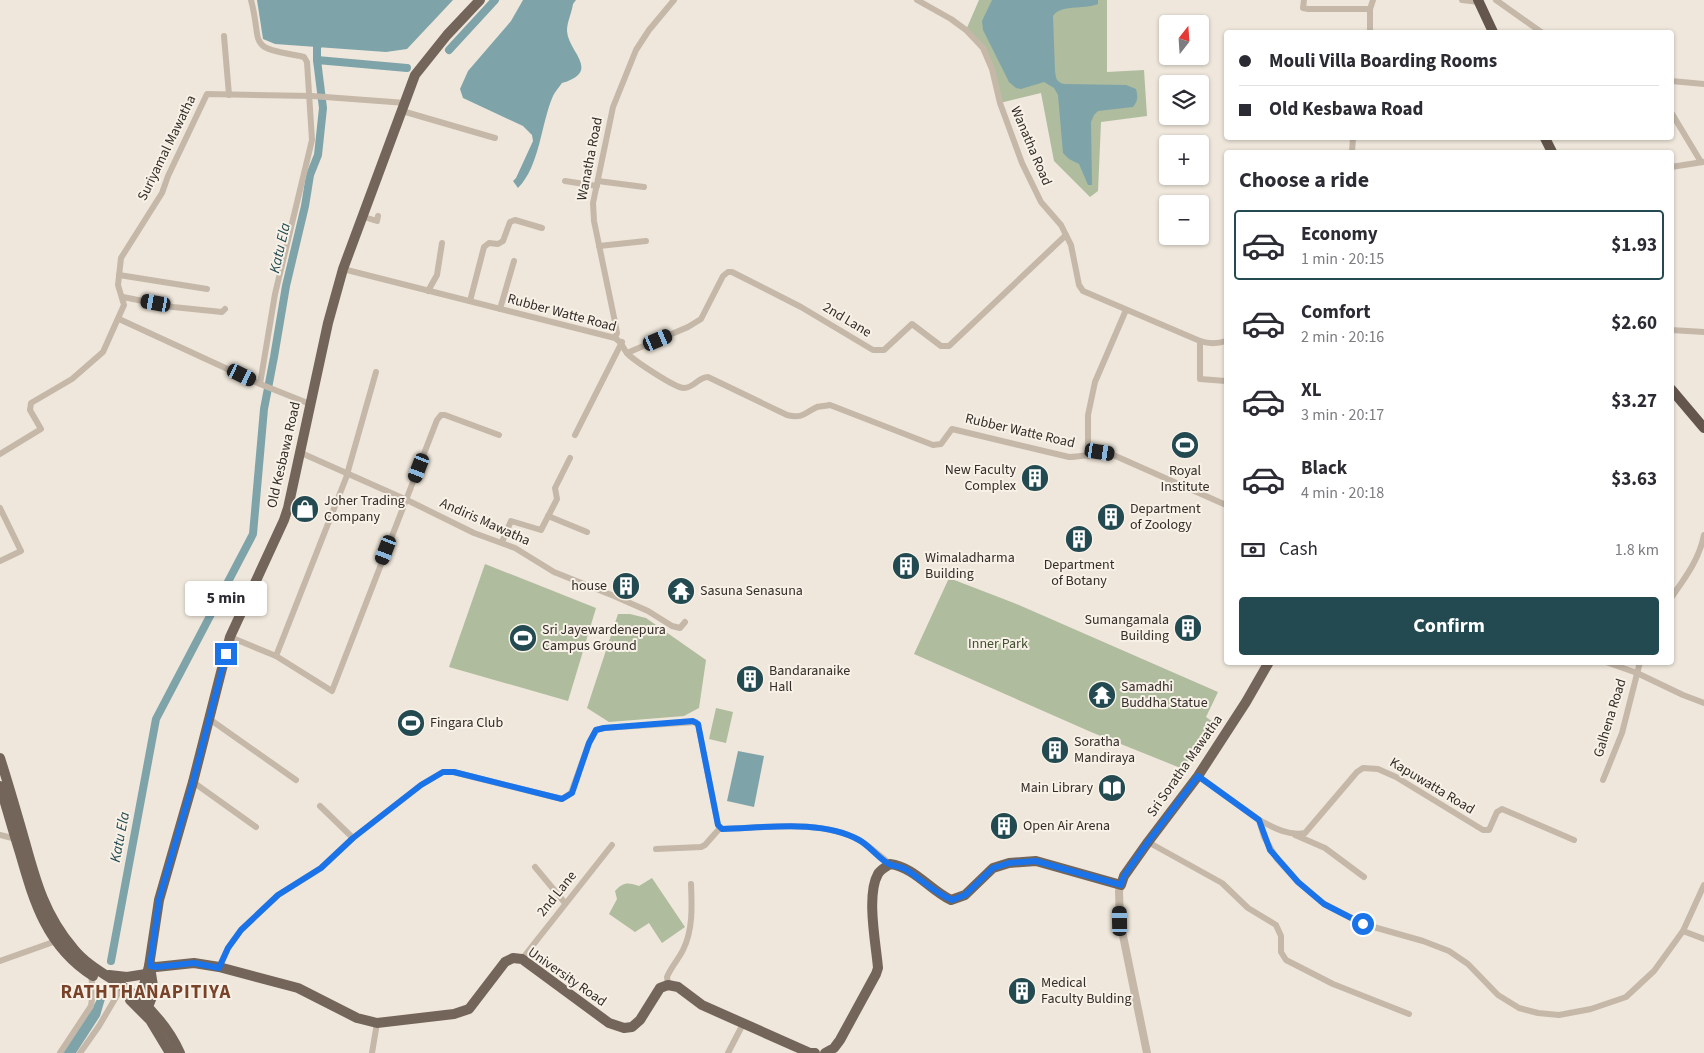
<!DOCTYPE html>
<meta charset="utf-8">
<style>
body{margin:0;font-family:"Source Sans 3",sans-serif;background:#f2f2f3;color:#2b2b33;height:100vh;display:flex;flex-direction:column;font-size:19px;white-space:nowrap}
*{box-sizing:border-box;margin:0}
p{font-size:16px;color:#7c7c81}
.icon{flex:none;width:28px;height:28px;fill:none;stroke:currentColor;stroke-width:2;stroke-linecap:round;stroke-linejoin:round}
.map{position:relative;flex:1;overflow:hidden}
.drawer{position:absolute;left:1224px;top:150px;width:450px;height:515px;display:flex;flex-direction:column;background:#fff;border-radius:5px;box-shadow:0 1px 4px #0004}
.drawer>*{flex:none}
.top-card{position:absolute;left:1224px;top:30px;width:450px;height:110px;border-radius:5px;box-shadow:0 1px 4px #0004;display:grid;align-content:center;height:110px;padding:0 15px;background:#fff}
.needle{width:32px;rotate:17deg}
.buttons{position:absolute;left:1159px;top:15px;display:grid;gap:10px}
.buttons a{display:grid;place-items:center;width:50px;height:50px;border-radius:5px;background:#fff;box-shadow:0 1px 4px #0004;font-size:25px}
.end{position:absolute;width:22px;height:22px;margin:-11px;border:6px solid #1a73e8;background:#fff;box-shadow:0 0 0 2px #fff}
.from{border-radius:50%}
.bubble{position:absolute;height:35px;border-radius:5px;background:#fff;box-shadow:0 1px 4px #0004;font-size:16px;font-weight:700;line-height:35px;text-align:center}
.car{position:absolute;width:15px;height:30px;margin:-15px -8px;border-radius:6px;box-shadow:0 0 4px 1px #0007;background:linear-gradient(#222 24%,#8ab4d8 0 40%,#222 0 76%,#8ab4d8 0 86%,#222 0)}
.top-card b{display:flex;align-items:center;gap:18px;height:48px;font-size:19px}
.top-card b+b{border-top:1px solid #e1e1e2}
.top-card i{width:12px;height:12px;background:#2b2b33}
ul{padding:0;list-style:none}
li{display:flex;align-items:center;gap:15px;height:70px;margin:0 10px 8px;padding:0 5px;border:2px solid transparent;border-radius:5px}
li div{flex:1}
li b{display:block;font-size:19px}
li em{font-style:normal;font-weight:700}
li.selected{border-color:#224a50}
li>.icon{width:45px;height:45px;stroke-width:1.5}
h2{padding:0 15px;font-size:22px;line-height:60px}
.pay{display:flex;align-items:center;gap:12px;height:55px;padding:0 15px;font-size:19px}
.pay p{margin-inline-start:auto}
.action{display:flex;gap:10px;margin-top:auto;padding:10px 15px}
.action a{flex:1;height:58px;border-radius:5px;background:#224a50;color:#fff;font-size:20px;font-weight:700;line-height:58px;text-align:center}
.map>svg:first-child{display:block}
.green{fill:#afbc9d}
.water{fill:#7ea4a9}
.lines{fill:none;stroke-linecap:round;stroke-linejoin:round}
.canal{stroke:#7ea4a9;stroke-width:8}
.minor{stroke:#c5b8a9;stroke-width:6}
.tertiary{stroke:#c5b8a9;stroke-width:8}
.primary{stroke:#74655a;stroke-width:10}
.trunk{stroke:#64564d;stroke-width:10}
.route{stroke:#1a73e8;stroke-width:6}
.labels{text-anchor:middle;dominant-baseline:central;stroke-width:4;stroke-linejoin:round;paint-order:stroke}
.street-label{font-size:14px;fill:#332c28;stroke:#f7f1e7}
.poi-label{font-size:14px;fill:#332c28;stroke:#f7f1e7;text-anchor:start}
.park-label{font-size:14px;fill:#404f2e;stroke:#f7f1e7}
.water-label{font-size:15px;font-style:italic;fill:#224a50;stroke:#f7f1e7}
.district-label{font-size:19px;font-weight:bold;letter-spacing:1px;fill:#79432a;stroke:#f7f1e7}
</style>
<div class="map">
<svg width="1704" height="1053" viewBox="0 0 1704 1053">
<rect width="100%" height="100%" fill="#efe7db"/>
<!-- green -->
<g class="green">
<polygon points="979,0 1107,0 1107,72 1144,70 1147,116 1101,122 1098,191 1090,197 1054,161 1041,93 1000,103 983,48 966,30"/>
<polygon points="485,564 596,608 568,701 449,667"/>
<polygon points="949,578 1014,603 1218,692 1206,717 1213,722 1183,769 1091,732 914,654"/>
<polygon points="618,614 630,614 646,618 706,660 699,708 684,716 609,722 587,708"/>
<polygon points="716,708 733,712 726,743 709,739"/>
<path d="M 652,878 L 685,927 L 662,943 L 649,923 L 635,932 L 609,914 L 617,899 L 615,891 C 623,882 628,882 639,886 Z"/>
</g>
<!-- water -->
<g class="water">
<polygon points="257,0 453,0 407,49 386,52 275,44 263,39"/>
<path d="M 523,0 L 576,0 L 573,4 C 572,12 567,22 567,31 C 568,52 602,71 562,83 C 559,87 555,92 553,96 C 541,123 540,166 518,188 L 513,181 L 516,178 L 533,141 L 532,135 L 523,126 L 463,98 L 460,89 L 468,71 L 511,21 Z"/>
<path d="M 992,0 L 1098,0 L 1098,4 C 1083,10 1061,4 1053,16 L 1055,71 C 1056,78 1056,82 1064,84 L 1126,85 L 1136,89 C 1138,97 1138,101 1133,107 L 1098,111 L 1094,115 L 1091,122 L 1092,185 L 1088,185 L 1079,164 L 1069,159 L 1063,153 L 1058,95 L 1054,88 L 1044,82 L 1021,89 L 1016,88 L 1009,82 L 983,30 L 982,21 Z"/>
<polygon points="738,751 764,756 754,807 727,801"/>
<polygon points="98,997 105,999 100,1016 76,1053 62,1053 93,1007"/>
</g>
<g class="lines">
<!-- canal -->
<g class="canal">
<polyline points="449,50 495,0"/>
<polyline points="317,60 317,47 322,40"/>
<polyline points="111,961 156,719 253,534 264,409 274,357 286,286 305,206 310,175 318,155 323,108 317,60 407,68"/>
</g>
<!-- minor -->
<g class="minor">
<path d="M 251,0 C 263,45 245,47 300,56 L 304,57 L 307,62 L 312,140 L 275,294 L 260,384"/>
<path d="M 917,0 L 951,19 L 966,30 L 983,48 L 992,69 L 1000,103 L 1022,163 L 1041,202 L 1061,225 L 1071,245 L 1079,285 L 1083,291 L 1200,341 C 1209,344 1217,344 1226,341"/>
<polyline points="1304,0 1303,8 1308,9 1370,9"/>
<polyline points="1462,0 1479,2"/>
<polyline points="1496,0 1541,32"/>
<polyline points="1370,32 1370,9 1373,0"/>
<polyline points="224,36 229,95"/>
<polyline points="1671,81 1704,84"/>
<polyline points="402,111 495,138"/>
<polyline points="1671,112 1701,162"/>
<polyline points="1352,152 1353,138"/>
<polyline points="1671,167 1703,162"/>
<polyline points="565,181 597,186"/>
<polyline points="598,181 644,187"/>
<polyline points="364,217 377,221 378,216"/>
<polyline points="599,246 646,241"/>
<path d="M 343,269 L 615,338 C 623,343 622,347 627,353 C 633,360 675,388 684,388 C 694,388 698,377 708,377 L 787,415 C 803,419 804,413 817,407 C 821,406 826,406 830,405 L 933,445 L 941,444 L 952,429 L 1069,457 C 1083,457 1097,452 1111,454 L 1226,505"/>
<polyline points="119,275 207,289"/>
<polyline points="428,291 437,275 442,243"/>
<polyline points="123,297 173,307 222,312 225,309"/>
<polyline points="470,301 484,247 489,243 498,244 503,241 510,222 515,220 542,228"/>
<polyline points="500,309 514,261"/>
<polyline points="119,319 260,384 310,404"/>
<polyline points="1671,330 1704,332"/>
<polyline points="615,338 617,333 615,322 594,221 593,203 613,107 636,50 649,30 674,0"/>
<polyline points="1200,341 1200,379 1226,381"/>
<polyline points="627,353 688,327 701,319 723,276 728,272 732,272 801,307 873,350 884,350 912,324 941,346 949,346 1066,235"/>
<polyline points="575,435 622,342"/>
<polyline points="299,452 407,500 474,533 515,548 554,572 614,596 648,611 672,626 680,628 685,622"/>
<polyline points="0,454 41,429 30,410 31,403 72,379 103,352 124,305 118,285 121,258 162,193 168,176 207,94 312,96 406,103"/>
<polyline points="1088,456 1088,415 1095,382 1126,310"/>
<polyline points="0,508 21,551 0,561"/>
<polyline points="548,516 587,532"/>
<polyline points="502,542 511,521 541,530 557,499 555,488 570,458"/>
<path d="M 1671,598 C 1685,578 1699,560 1704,535"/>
<polyline points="230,637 276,656 332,691 437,420 441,415 445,415 499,435"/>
<polyline points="276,656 346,478 376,372"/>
<polyline points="1606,662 1637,673 1683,695 1704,703"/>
<polyline points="208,718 296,780"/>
<polyline points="1198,776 1259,820 1264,837 1277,859 1298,882 1324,904 1363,924 1423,941 1449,951 1468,964 1498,995 1519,1008 1538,1013 1559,1015 1591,1009 1626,997 1654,971 1683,931 1704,885"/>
<polyline points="1603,780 1622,733 1640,662"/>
<polyline points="193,782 256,827"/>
<polyline points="320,806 353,838"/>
<path d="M 1259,820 C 1274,828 1288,836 1305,833 L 1357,772 L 1363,768 L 1378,769 L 1396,777 L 1483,830 L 1489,830 L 1497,812 L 1502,809 L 1574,840"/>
<polyline points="0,835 16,839"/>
<polyline points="1295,835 1325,848 1364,877"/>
<polyline points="1148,842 1222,883 1248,908 1276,925 1281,936 1281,952 1286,960 1333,984 1409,1014"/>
<polyline points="656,849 701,847 705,845 720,828"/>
<polyline points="535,867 565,903"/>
<polyline points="1683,931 1704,939"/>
<polyline points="522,959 612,845"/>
<polyline points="0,961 59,940"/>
<path d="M 219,967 L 228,948 L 241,930 L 278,895 L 321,868 L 353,838 L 421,785 L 443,772 L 453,772 L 562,799 L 571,793 L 589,743 L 596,730 L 604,728 L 696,722 L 698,724 L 718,825 L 722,829 C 764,828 822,819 859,840 C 870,846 880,856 890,864"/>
<path d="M 668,985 L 667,977 C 671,967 678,960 683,950 C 693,930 692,907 691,884"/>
<polyline points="60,1053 91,1006 93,992 91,974"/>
<polyline points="80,1053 99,1026 119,992"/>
<polyline points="372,1053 377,1023"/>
<polyline points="728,1053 743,1024"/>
</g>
<!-- tertiary -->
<polyline class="tertiary" points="1121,885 1119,891 1120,921 1147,1053"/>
<!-- primary -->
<g class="primary">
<path d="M 0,758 C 9,786 17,814 25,842 C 36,882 45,915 73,948 C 85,963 101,972 118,983 C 143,1000 167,1024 180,1053"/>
<path d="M 0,786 C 7,809 13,831 20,853 C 34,902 47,947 93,976"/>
<polyline points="149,966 156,967 194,963 219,967 298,988 357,1018 377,1023 454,1014 469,1009 505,962 513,958 522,959 609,1023 624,1028 632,1027 640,1020 660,988 668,985 678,987 702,1005 810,1053 815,1053"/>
<polyline points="109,975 127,977 146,974"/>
<polyline points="130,1000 150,1020 170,1053"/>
<polyline points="140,1000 149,966 159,900 193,782 230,637 284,520 288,508 328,323 343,269 415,75 447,35 480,0"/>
<polyline points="148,1007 154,992 150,967"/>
<path d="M 825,1053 L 834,1048 L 840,1040 L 876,974 L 878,968 C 876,944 866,895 878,874 C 880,870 886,867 890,864 C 914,867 930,890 951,900 L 965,895 L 993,868 L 1009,863 L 1036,861 L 1121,885 L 1124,876 L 1148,842 L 1198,776 L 1246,702 L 1269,662"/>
</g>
<!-- trunk -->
<g class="trunk">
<polyline points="1478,0 1493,32"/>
<polyline points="1545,138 1552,152"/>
<polyline points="1671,389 1704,428"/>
</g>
</g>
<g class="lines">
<!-- route -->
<path class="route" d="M 226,654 L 193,782 L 159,900 L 150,966 L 156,967 L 194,963 L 219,968 L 228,948 L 241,930 L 278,895 L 321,868 L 353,838 L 421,785 L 443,772 L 454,772 L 562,799 L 572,793 L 589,743 L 596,730 L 604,728 L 693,721 L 698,724 L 718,825 L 722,829 C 765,828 821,819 859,840 C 870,846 878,858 889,864 C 895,867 901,866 907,870 C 922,880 935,893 952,900 L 965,895 L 993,868 L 1009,863 L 1036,861 L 1121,885 L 1124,876 L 1148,842 L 1198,776 L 1259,820 L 1270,850 L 1298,882 L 1324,904 L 1363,924"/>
</g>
<!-- icons -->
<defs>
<symbol id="stadium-disc" viewBox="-11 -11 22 22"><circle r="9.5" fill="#224a50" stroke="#f7f1e7"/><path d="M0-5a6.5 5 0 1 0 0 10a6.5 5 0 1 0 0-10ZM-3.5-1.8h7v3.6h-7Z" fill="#fff"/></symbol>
<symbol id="building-disc" viewBox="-11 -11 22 22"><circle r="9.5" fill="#224a50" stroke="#f7f1e7"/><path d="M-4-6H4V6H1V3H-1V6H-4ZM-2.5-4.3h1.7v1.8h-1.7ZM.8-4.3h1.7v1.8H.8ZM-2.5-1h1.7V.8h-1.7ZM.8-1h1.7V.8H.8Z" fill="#fff"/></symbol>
<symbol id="shop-disc" viewBox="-11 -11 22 22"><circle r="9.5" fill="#224a50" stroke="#f7f1e7"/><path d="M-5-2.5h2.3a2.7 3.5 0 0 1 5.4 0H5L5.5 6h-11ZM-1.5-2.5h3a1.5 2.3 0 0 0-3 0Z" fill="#fff"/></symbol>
<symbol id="temple-disc" viewBox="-11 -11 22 22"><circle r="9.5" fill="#224a50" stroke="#f7f1e7"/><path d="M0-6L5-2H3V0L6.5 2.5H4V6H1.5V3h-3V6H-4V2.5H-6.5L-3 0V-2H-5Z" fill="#fff"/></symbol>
<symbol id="library-disc" viewBox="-11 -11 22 22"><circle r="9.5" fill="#224a50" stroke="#f7f1e7"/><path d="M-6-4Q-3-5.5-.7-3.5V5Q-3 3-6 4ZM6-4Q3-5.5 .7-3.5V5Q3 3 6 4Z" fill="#fff"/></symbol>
</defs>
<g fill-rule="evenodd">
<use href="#stadium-disc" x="1169" y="429" width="32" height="32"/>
<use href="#building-disc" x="1019" y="462" width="32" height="32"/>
<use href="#shop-disc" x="289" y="493" width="32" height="32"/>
<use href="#building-disc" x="1095" y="501" width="32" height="32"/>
<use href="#building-disc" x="1063" y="523" width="32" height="32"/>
<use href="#building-disc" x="890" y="550" width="32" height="32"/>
<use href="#building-disc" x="610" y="570" width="32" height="32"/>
<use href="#temple-disc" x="665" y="575" width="32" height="32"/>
<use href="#building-disc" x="1172" y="612" width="32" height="32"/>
<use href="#stadium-disc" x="507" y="622" width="32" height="32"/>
<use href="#building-disc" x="734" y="663" width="32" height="32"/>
<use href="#temple-disc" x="1086" y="679" width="32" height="32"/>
<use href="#stadium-disc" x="395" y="707" width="32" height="32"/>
<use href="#building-disc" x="1039" y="734" width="32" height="32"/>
<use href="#library-disc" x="1096" y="772" width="32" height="32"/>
<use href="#building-disc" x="988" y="810" width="32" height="32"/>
<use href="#building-disc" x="1006" y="975" width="32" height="32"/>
</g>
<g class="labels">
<!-- street labels -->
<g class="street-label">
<text transform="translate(1031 146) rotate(67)">Wanatha Road</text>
<text transform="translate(167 148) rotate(-64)">Suriyamal Mawatha</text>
<text transform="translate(590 159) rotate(-79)">Wanatha Road</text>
<text transform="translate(562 313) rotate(15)">Rubber Watte Road</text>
<text transform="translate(847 320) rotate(31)">2nd Lane</text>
<text transform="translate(1020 431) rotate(13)">Rubber Watte Road</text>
<text transform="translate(284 455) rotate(-77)">Old Kesbawa Road</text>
<text transform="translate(485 522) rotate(24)">Andiris Mawatha</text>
<text transform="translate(1610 718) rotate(-73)">Galhena Road</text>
<text transform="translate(1185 766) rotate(-55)">Sri Soratha Mawatha</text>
<text transform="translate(1432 786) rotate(31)">Kapuwatta Road</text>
<text transform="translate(557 894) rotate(-51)">2nd Lane</text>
<text transform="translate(567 977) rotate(35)">University Road</text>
</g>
<!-- poi labels -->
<g class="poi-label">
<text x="1016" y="470" text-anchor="end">New Faculty<tspan x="1016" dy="16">Complex</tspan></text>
<text x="1185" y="471" text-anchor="middle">Royal<tspan x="1185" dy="16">Institute</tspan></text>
<text x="324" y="501">Joher Trading<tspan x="324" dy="16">Company</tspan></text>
<text x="1130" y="509">Department<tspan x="1130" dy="16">of Zoology</tspan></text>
<text x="925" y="558">Wimaladharma<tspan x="925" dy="16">Building</tspan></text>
<text x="1079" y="565" text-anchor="middle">Department<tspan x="1079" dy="16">of Botany</tspan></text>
<text x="607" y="586" text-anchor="end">house</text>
<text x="700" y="591">Sasuna Senasuna</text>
<text x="1169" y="620" text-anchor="end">Sumangamala<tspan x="1169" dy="16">Building</tspan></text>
<text x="542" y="630">Sri Jayewardenepura<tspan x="542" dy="16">Campus Ground</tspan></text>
<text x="769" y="671">Bandaranaike<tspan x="769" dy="16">Hall</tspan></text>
<text x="1121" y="687">Samadhi<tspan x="1121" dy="16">Buddha Statue</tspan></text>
<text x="430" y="723">Fingara Club</text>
<text x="1074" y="742">Soratha<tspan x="1074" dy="16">Mandiraya</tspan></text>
<text x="1093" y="788" text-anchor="end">Main Library</text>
<text x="1023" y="826">Open Air Arena</text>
<text x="1041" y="983">Medical<tspan x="1041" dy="16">Faculty Bulding</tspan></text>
</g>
<!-- park labels -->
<g class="park-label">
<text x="998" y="644">Inner Park</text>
</g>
<!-- water labels -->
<g class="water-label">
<text transform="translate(280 248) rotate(-77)">Katu Ela</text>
<text transform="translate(120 837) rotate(-79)">Katu Ela</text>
</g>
<!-- district labels -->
<g class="district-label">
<text x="146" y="992">RATHTHANAPITIYA</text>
</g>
</g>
</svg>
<div class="buttons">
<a><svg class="needle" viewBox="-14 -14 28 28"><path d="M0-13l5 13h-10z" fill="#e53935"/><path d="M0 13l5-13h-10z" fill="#7c7c81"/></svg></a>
<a><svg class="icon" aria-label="layers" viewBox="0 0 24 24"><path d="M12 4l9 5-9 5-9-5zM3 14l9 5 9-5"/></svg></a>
<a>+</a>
<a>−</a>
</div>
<i class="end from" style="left:1363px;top:924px"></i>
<i class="end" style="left:226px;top:654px"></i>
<div class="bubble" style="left:185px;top:581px;width:82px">5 min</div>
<i class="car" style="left:156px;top:303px;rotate:280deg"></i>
<i class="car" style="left:658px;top:340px;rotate:67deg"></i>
<i class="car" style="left:242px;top:375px;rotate:116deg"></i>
<i class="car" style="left:1100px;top:452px;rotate:99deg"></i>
<i class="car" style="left:419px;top:468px;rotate:201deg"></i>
<i class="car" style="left:386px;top:550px;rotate:201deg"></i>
<i class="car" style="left:1120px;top:921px;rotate:359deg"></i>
<div class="top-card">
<b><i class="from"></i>Mouli Villa Boarding Rooms</b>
<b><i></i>Old Kesbawa Road</b>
</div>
<section class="drawer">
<h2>Choose a ride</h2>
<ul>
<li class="selected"><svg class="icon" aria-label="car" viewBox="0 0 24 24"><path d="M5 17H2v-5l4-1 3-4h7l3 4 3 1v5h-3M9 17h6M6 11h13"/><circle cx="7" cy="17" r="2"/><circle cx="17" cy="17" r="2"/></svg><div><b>Economy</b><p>1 min · 20:15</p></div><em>$1.93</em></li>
<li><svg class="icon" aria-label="car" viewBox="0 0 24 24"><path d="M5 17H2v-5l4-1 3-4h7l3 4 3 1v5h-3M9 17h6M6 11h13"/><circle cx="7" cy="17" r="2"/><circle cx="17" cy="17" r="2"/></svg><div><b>Comfort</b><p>2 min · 20:16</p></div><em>$2.60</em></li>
<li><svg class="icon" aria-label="car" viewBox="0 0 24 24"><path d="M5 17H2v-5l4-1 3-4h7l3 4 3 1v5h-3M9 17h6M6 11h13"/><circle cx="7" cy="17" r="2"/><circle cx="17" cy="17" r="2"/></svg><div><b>XL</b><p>3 min · 20:17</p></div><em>$3.27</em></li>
<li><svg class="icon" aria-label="car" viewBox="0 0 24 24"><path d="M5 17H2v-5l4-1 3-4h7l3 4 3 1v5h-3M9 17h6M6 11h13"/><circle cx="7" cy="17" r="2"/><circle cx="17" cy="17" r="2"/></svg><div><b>Black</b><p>4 min · 20:18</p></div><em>$3.63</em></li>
</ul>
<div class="pay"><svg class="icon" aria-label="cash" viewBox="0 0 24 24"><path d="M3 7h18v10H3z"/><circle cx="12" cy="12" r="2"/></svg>Cash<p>1.8 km</p></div>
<div class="action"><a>Confirm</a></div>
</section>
</div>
